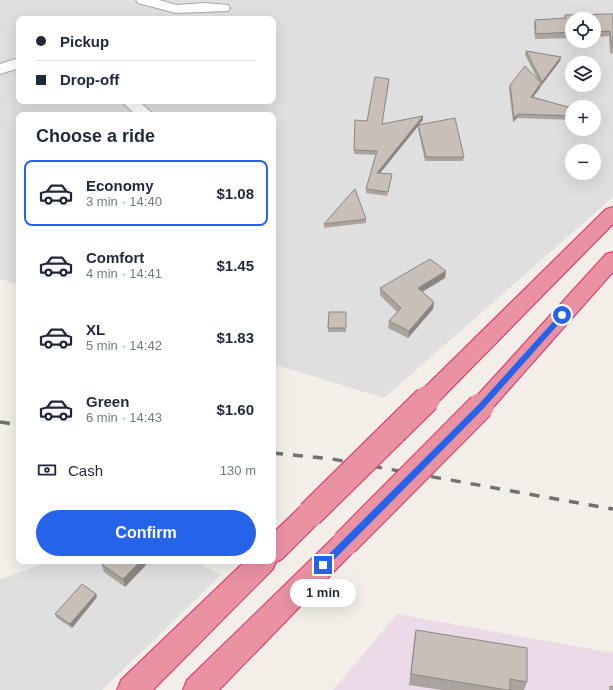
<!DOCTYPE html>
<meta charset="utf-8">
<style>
body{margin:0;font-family:Helvetica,sans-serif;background:#f6f6f7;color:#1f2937;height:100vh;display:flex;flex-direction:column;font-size:15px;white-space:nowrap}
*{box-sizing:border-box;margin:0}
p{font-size:13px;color:#747a83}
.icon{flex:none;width:22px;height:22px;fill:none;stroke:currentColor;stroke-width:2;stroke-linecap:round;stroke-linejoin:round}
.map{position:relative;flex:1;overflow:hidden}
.panel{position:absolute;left:16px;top:112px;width:260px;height:452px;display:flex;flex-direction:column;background:#fff;border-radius:8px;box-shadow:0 4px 16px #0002}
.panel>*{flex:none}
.hud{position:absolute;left:16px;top:16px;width:260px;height:88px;border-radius:8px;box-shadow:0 4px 16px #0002;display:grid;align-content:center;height:88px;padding:0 20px;background:#fff}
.fabs{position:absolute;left:565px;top:12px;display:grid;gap:8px}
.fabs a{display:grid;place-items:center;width:36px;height:36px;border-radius:50%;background:#fff;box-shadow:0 4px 16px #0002;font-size:20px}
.end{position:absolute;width:18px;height:18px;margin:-9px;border:5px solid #2563eb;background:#fff;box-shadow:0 0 0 2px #fff}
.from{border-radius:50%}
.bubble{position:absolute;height:28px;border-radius:14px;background:#fff;box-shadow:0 4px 16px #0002;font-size:13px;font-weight:800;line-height:28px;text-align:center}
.hud b{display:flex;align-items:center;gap:14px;height:38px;font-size:15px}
.hud b+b{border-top:1px solid #e0e1e3}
.hud i{width:10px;height:10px;background:#1f2937}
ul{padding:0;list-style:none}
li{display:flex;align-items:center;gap:12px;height:66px;margin:0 8px 6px;padding:0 12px;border:2px solid transparent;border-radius:8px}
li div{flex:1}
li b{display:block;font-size:15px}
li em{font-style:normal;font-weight:800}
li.current{border-color:#2563eb}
li>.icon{width:36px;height:36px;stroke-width:1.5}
h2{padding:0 20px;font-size:18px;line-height:48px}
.pay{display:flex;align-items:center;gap:10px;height:44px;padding:0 20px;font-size:15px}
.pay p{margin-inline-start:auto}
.action{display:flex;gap:8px;margin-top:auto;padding:8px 20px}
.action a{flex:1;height:46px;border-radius:24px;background:#2563eb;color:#fff;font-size:16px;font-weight:800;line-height:46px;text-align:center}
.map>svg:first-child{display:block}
.residential{fill:#e0dfdf;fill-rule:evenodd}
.industrial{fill:#ebdbe8}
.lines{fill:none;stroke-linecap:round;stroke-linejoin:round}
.minor-casing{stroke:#a9a9a9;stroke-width:2}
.highway-casing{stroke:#dc2a67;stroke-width:2}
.minor{fill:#fff;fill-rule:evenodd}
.highway{fill:#e892a2;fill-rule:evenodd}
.rail{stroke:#707070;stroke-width:3.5;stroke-dasharray:10 10;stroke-linecap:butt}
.highway-bridge-far1-casing{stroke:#dc2a67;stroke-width:22;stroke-linecap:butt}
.highway-bridge-casing{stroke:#dc2a67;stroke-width:28;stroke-linecap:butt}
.highway-bridge-far1{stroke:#e892a2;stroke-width:20}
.highway-bridge{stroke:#e892a2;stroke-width:26}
.wall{fill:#aba49e}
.shaded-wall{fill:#8b8681}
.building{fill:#c7bfb8;stroke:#8b8681}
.route{fill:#2563eb}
</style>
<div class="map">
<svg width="613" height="690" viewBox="0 0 613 690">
<rect width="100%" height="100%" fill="#f2efe9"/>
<!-- residential -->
<g class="residential">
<path d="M 0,0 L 613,0 L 613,197 L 384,398 L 273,364 L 273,115 L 19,115 L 19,285 L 0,279 ZM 19,19 L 273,19 L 273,101 L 19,101 ZM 572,19 L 594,19 L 594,41 L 572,41 ZM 572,63 L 594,63 L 594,85 L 572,85 ZM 572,107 L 594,107 L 594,129 L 572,129 ZM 572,151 L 594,151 L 594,173 L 572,173 Z"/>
<polygon points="51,561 193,561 221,575 102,690 0,690 0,579"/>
</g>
<!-- industrial -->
<polygon class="industrial" points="397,614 613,653 613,690 333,690"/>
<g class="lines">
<defs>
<g id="minor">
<polygon points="136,0 159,0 176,5 205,3 228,5 230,8 228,11 176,13 138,3"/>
<polygon points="19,58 19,68 0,74 0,64"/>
<polygon points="121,101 139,101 154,115 136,115"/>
</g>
<g id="highway">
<polygon points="613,207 613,224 440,400 432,403 424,400 420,394 424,388 606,209"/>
<polygon points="613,252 613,272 489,412 481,415 473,412 469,406 473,400 606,254"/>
<polygon points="310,503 319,506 323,514 319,522 282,559 276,562 273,569 153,690 117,690 121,680 245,561 273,561 273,533 301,506"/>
<polygon points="345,531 354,535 358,543 354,551 219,690 183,690 187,680 336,535"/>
</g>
</defs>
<!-- minor casing -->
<use href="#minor" class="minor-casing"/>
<!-- highway casing -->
<use href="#highway" class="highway-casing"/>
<!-- minor -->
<use href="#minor" class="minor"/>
<!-- highway -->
<use href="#highway" class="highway"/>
<!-- rail -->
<g class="rail">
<polyline points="0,422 19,425"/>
<polyline points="273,453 332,459 613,509"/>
</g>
<defs>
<polyline id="highway-bridge-far1" points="426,400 432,394"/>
<g id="highway-bridge">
<polyline points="310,514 427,399"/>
<polyline points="345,543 481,406"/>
</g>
</defs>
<!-- highway-bridge-far1 casing -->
<use href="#highway-bridge-far1" class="highway-bridge-far1-casing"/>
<!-- highway-bridge casing -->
<use href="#highway-bridge" class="highway-bridge-casing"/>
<!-- highway-bridge-far1 -->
<use href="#highway-bridge-far1" class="highway-bridge-far1"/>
<!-- highway-bridge -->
<use href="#highway-bridge" class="highway-bridge"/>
</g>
<!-- wall -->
<g class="wall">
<polygon points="609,14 613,14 613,54 610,53 609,36 594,37 594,19 572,19 572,38 535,39 534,25 535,20 564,18 565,15"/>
<polygon points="526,51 561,57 560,61 541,86 541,85 540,88 533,97 572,108 572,120 517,118 513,122 509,89 510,85 538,80 525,55"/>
<polygon points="389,79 382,124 423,116 423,120 418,125 464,157 463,161 425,161 418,129 418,126 380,173 392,174 391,179 387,196 366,193 366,189 376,155 354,154 355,120 367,121"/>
<polygon points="366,219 366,223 324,228 324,224"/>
<polygon points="445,278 422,292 434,302 433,309 408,338 388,328 389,321 397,312 380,295 380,288"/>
<polygon points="329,312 346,312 346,332 328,332"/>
<polygon points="102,565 146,565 125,587 104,572"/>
<polygon points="97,597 72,628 57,618 55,614"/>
<polygon points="416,630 527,682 524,690 442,690 409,685 414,641"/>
</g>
<!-- shaded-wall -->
<g class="shaded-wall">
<polygon points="561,57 560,61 541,86 542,82"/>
<polygon points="541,83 540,88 530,101 531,97"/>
<polygon points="518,114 517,118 513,122 514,118"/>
<polygon points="423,116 423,120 377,177 377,173"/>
<polygon points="446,271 445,278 417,295 418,288"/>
<polygon points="434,302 433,309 408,338 409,331"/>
<polygon points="141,561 145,561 146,565 125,587 123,579"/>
<polygon points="96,594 97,597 72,628 70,624"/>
</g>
<!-- building -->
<g class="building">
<polygon points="609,14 613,14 613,48 612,47 610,31 594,32 594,19 572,19 572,32 536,34 535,20 566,18 565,15"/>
<polygon points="526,51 561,57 542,82"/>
<polygon points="525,66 541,83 531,97 572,108 572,116 518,114 514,118 510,85"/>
<polygon points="375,77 389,79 382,124 423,116 377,173 392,174 388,192 366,189 377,151 354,150 355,120 367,121"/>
<polygon points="455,118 464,157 426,157 418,125"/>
<polygon points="355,189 366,219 324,224 344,201"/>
<polygon points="430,259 446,271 418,288 434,302 409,331 389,321 401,308 380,288"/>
<polygon points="329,312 346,312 346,328 328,328"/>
<polygon points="105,561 141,561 123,579 102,565"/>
<polygon points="82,584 96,594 70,624 55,614"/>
<polygon points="416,630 527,648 527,682 510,679 510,690 507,690 411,674"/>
<polygon points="610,686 613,687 613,690 610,690"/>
</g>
<!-- route -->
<polygon class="route" points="562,313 565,315 565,317 484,408 326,568 320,568 320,563 479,404 560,314"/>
</svg>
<div class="fabs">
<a><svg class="icon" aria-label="locate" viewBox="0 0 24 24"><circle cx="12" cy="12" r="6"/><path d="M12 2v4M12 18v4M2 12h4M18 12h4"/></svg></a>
<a><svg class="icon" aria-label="layers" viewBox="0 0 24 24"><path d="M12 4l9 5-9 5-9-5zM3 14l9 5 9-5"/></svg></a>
<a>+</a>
<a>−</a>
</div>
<i class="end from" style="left:562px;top:315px"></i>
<i class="end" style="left:323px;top:565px"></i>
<div class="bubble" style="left:290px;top:579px;width:66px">1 min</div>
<div class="hud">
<b><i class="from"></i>Pickup</b>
<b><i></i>Drop-off</b>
</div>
<section class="panel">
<h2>Choose a ride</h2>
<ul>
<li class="current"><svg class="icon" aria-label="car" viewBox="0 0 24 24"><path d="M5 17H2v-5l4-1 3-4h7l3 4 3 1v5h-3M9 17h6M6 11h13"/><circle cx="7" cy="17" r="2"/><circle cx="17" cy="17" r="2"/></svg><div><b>Economy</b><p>3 min · 14:40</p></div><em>$1.08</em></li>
<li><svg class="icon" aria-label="car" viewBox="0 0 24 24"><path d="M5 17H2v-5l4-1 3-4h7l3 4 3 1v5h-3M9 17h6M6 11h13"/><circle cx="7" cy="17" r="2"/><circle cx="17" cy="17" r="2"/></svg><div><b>Comfort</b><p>4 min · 14:41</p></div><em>$1.45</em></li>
<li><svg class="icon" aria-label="car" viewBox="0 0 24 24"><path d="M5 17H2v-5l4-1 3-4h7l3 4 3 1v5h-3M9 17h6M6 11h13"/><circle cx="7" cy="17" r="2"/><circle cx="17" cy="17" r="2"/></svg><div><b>XL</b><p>5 min · 14:42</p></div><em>$1.83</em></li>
<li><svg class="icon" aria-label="car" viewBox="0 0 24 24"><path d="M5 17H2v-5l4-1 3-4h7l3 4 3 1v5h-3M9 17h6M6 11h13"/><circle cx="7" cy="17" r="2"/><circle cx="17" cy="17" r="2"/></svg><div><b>Green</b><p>6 min · 14:43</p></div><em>$1.60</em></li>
</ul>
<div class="pay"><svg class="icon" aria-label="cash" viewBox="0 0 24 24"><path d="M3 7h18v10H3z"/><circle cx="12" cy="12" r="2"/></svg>Cash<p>130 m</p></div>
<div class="action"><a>Confirm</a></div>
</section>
</div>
